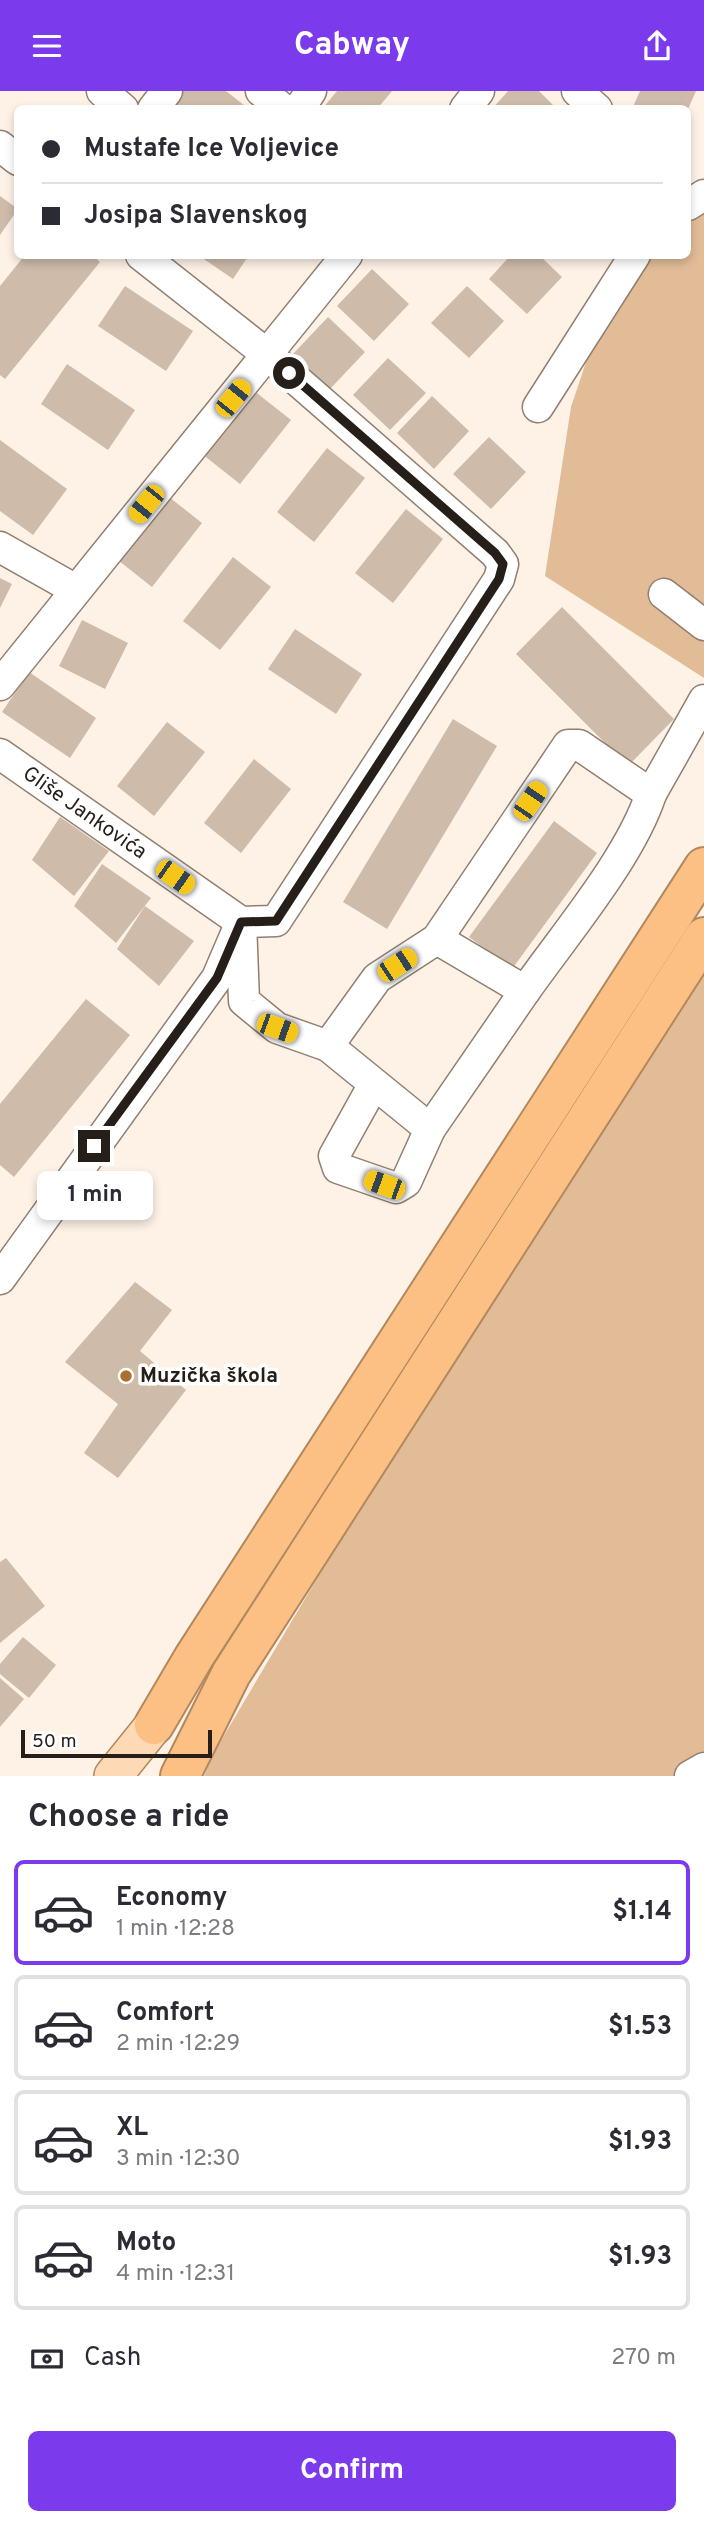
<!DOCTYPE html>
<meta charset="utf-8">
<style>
body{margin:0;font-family:Overpass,sans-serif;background:#f2f2f3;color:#2b2b33;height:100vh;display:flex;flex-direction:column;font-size:26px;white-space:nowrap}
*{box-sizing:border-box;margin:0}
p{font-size:23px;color:#7c7c81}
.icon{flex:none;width:38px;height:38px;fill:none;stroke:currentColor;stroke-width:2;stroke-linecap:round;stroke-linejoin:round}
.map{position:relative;height:1685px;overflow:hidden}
.drawer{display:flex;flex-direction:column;background:#fff;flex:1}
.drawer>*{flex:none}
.top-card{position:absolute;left:14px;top:14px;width:677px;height:154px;border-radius:10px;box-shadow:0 4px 10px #0003;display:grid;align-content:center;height:154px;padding:0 28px;background:#fff}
.scale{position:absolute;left:21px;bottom:18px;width:191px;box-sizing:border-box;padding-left:7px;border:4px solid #261f19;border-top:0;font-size:19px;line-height:24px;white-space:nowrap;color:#261f19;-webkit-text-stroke:5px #fff;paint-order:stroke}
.end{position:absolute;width:32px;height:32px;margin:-16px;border:9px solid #261f19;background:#fff;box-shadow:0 0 0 4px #fff}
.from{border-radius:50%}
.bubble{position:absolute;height:49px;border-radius:10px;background:#fff;box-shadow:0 4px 10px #0003;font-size:23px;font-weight:700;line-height:49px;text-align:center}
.car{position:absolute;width:21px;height:42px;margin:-21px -10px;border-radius:9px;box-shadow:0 0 5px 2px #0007;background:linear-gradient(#f5c518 24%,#345 0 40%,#f5c518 0 76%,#345 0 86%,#f5c518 0)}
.top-card b{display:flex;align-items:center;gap:24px;height:66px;font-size:26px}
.top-card b+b{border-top:2px solid #e1e1e2}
.top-card i{width:18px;height:18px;background:#2b2b33}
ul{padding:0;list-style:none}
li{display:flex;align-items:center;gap:21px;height:105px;margin:0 14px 10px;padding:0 14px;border:4px solid #e1e1e2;border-radius:10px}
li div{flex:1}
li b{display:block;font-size:26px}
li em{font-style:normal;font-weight:700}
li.current{border-color:#7c3aed}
li>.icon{width:63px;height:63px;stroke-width:1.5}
h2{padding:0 28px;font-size:32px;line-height:84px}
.pay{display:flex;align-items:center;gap:18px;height:77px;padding:0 28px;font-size:26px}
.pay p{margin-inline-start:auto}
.button{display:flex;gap:14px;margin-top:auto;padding:14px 28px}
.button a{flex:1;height:80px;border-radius:10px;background:#7c3aed;color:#fff;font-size:28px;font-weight:700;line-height:80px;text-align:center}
header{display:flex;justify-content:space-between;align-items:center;height:91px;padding:0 28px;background:#7c3aed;color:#fff;font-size:32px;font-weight:700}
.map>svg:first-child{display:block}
.green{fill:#e2bc97}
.building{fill:#cebbaa}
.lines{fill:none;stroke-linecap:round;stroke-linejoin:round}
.minor-casing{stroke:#917f6f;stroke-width:33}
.major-casing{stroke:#b2885f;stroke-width:40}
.highway-casing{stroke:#b2885f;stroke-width:42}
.minor{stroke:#fff;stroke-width:30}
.major{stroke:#fed9b5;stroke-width:37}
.highway{stroke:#fdc084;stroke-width:38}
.route{stroke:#261f19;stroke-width:9}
.poi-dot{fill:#ab7030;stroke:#fff;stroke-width:2.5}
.labels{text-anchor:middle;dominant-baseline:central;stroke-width:7;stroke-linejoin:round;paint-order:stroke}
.street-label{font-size:21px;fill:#261f19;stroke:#fff}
.poi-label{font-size:21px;font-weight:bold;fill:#261f19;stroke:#fff;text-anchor:start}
</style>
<header><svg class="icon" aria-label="menu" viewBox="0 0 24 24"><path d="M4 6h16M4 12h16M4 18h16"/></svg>Cabway<svg class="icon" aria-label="share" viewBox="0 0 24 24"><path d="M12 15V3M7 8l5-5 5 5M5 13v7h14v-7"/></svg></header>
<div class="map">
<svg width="704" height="1685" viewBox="0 0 704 1685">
<rect width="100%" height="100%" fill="#fef2e7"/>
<!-- green -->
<g class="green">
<polygon points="704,112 704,587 545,485 571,316 616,181 636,165 688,164 688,124"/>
<polygon points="704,880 704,1676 692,1685 204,1685 213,1663 392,1361"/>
</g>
<!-- building -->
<g class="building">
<polygon points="177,0 226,0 249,18 175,18 168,12"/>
<polygon points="337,0 392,0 377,18 322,18"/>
<polygon points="508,0 539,0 557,18 492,18"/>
<polygon points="640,0 696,0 688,18 632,18"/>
<polygon points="0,105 18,118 0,144"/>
<polygon points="25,164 92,164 100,171 5,288 0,284 0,195"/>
<polygon points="198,164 249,164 233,188"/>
<polygon points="511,164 539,164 562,186 527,223 489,188"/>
<polygon points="372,178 409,213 374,250 337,215"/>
<polygon points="125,195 193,240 166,280 98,235"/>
<polygon points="467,195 504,230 469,267 431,232"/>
<polygon points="328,226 365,261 330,298 293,263"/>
<polygon points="388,267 426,302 390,339 353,304"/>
<polygon points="67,273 135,319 108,359 41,313"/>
<polygon points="253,299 291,329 240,393 202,363"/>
<polygon points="432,305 469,340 434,378 397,342"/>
<polygon points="489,346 526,381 491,418 453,383"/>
<polygon points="0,349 67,398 33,444 0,420"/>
<polygon points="327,357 365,387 314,451 277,421"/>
<polygon points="164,402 202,432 152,496 114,466"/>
<polygon points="406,418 443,448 393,512 355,482"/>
<polygon points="233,466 271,496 220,559 183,530"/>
<polygon points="0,487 12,493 0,517"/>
<polygon points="562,516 674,628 628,675 516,563"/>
<polygon points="82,529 128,552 105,598 59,575"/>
<polygon points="295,538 362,583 336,623 268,578"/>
<polygon points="29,581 96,627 70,667 2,621"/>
<polygon points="453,628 497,655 387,838 343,811"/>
<polygon points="167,631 205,661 154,725 117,695"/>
<polygon points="254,668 291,698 241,762 204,732"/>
<polygon points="60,726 109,760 74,805 32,769"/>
<polygon points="554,730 597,762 512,878 469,846"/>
<polygon points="102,773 151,807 116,852 74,815"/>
<polygon points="145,815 194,850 159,895 117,858"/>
<polygon points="86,908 130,944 14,1086 0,1074 0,1013"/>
<polygon points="135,1191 172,1219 140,1260 186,1299 118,1387 84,1362 118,1313 65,1271"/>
<polygon points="6,1467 45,1515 0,1552 0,1471"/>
<polygon points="23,1546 56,1574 29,1607 0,1583 0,1573"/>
<polygon points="0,1587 24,1608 0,1636"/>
</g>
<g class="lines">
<defs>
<g id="minor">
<polyline points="102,0 123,18"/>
<polyline points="261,0 283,18"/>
<polyline points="577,0 597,18"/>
<polyline points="153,18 167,0"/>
<polyline points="299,18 311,0"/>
<polyline points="465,18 479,0"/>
<polyline points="0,55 18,69"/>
<polyline points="688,114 704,104"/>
<polyline points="538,316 635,164"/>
<polyline points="0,456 76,499"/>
<polyline points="664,503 704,534"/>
<polyline points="0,594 347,164"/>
<path id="s1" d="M 0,663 L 241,831 L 276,830 L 499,488 L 503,473 L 495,462 L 268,264 L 141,164"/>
<polyline points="651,703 704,609"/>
<path d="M 241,831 L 244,910 L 277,937 L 328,955 L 377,887 L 437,848 L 568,654 L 579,654 L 651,703 C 630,767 565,843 525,900 L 437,848"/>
<polyline points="328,955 430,1038"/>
<polyline points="374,993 334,1065 338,1077 396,1097 406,1091 430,1038 525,900"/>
<polyline points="0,1188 217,887 238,838"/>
<polyline points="690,1685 704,1677"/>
</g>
<polyline id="major" points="113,1685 154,1634"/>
<g id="highway">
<polyline points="154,1634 194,1566 704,776"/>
<polyline points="180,1685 231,1583 704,846"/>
</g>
</defs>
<!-- minor casing -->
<use href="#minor" class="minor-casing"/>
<!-- major casing -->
<use href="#major" class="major-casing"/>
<!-- highway casing -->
<use href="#highway" class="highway-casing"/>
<!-- minor -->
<use href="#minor" class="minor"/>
<!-- major -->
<use href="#major" class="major"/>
<!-- highway -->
<use href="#highway" class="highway"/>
</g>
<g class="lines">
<!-- route -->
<polyline class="route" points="94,1055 217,887 241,831 276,830 499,488 503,473 495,462 289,282"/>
</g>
<!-- markers -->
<circle class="poi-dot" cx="126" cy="1285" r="7"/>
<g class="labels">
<!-- street labels -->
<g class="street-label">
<text stroke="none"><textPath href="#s1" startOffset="103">Gliše Jankovića</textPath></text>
</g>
<!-- poi labels -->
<g class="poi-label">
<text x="140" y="1285">Muzička škola</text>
</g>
</g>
</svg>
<div class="scale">50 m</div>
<i class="end from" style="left:289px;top:282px"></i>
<i class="end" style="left:94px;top:1055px"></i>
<div class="bubble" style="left:37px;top:1080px;width:116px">1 min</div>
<i class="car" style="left:233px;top:307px;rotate:39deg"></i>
<i class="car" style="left:146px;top:413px;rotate:219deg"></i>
<i class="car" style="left:530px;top:710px;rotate:34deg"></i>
<i class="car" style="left:175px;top:786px;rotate:125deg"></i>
<i class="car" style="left:397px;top:874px;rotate:57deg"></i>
<i class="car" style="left:277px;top:937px;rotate:110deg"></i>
<i class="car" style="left:384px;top:1094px;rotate:290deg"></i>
<div class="top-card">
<b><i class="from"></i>Mustafe Ice Voljevice</b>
<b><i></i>Josipa Slavenskog</b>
</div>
</div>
<section class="drawer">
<h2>Choose a ride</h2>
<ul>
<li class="current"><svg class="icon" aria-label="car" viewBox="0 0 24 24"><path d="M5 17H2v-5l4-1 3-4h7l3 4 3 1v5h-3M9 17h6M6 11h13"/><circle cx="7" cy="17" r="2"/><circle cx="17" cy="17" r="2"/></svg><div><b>Economy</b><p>1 min · 12:28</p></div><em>$1.14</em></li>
<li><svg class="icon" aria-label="car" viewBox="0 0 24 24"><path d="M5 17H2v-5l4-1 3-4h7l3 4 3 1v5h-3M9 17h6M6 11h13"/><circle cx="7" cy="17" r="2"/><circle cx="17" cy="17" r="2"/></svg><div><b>Comfort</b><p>2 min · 12:29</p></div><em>$1.53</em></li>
<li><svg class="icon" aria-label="car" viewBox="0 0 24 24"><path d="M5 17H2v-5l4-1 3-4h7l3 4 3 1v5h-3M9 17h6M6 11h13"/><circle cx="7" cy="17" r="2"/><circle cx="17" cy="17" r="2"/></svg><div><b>XL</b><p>3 min · 12:30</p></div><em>$1.93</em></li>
<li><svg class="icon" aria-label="car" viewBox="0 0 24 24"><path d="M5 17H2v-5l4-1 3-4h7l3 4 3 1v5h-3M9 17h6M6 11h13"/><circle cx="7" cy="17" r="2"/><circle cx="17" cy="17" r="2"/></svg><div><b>Moto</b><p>4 min · 12:31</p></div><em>$1.93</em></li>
</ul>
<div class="pay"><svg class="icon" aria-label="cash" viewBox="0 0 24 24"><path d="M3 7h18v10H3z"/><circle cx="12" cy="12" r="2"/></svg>Cash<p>270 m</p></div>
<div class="button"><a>Confirm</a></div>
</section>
